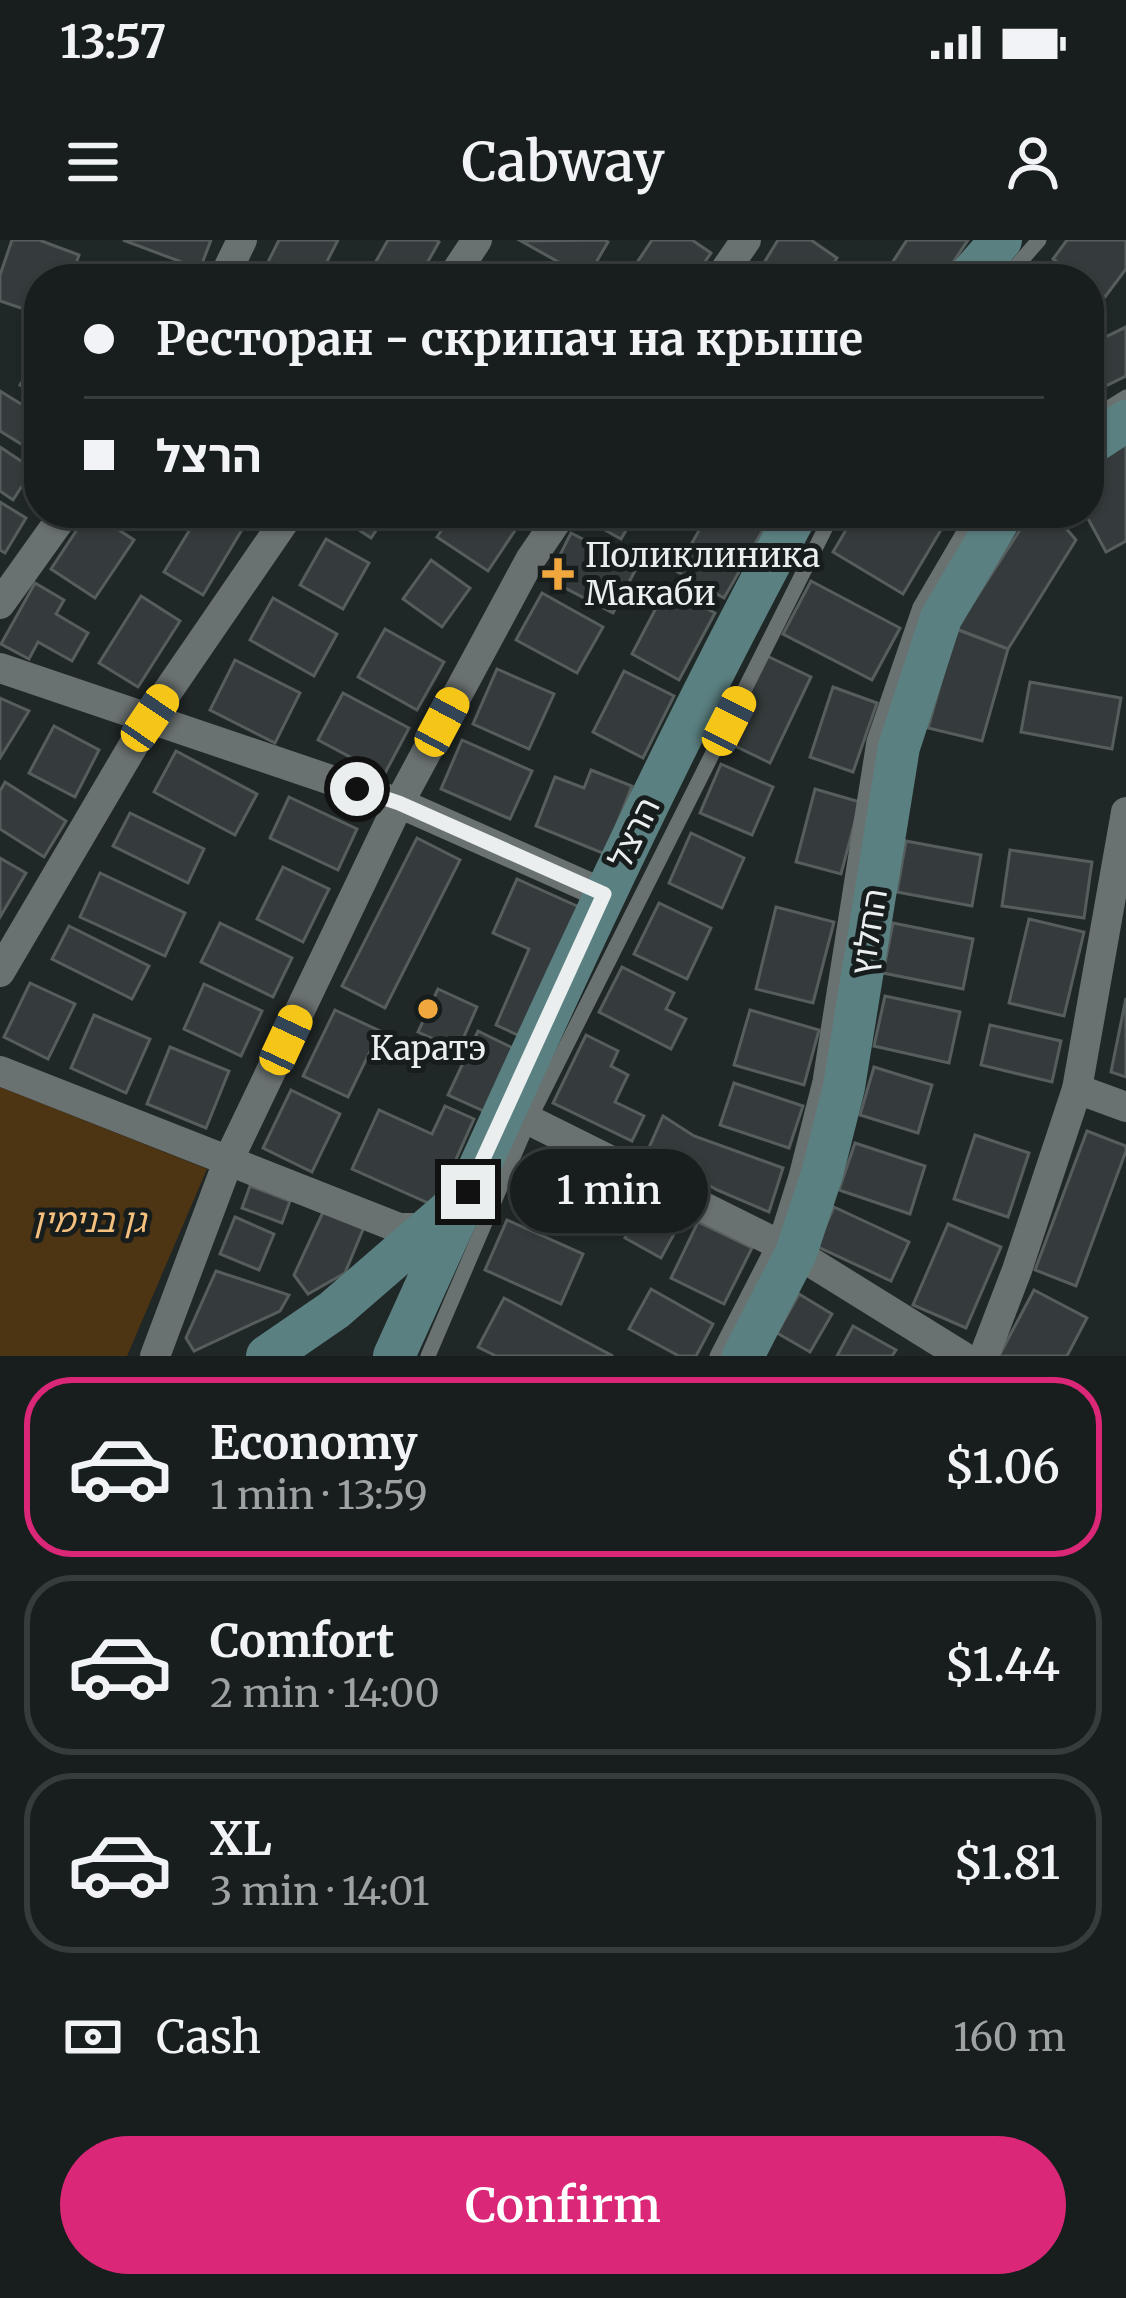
<!DOCTYPE html>
<meta charset="utf-8">
<style>
body{margin:0;font-family:Merriweather,"Noto Sans Hebrew",serif;background:#252a2a;color:#f1f3f6;height:100vh;display:flex;flex-direction:column;font-size:45px;white-space:nowrap}
*{box-sizing:border-box;margin:0}
p{font-size:39px;color:#9fa2a4}
.icon{flex:none;width:66px;height:66px;fill:none;stroke:currentColor;stroke-width:2;stroke-linecap:round;stroke-linejoin:round}
.map{position:relative;height:1116px;overflow:hidden}
.details{display:flex;flex-direction:column;background:#181d1d;flex:1}
.details>*{flex:none}
.banner{position:absolute;left:24px;top:24px;width:1080px;height:264px;border-radius:48px;box-shadow:0 3px 9px #0004,0 0 0 3px #363b3b;display:grid;align-content:center;height:264px;padding:0 60px;background:#181d1d}
.end{position:absolute;width:54px;height:54px;margin:-27px;border:15px solid #eaeeef;background:#111;box-shadow:0 0 0 6px #111}
.from{border-radius:50%}
.bubble{position:absolute;height:84px;border-radius:42px;background:#181d1d;box-shadow:0 3px 9px #0004,0 0 0 3px #363b3b;font-size:39px;font-weight:600;line-height:84px;text-align:center}
.car{position:absolute;width:36px;height:72px;margin:-36px -18px;border-radius:15px;box-shadow:0 0 9px 3px #0007;background:linear-gradient(#f5c518 24%,#345 0 40%,#f5c518 0 76%,#345 0 86%,#f5c518 0)}
.banner b{display:flex;align-items:center;gap:42px;height:114px;font-size:45px}
.banner b+b{border-top:3px solid #363b3b}
.banner i{width:30px;height:30px;background:#f1f3f6}
ul{padding:21px 0 0;list-style:none}
li{display:flex;align-items:center;gap:36px;height:180px;margin:0 24px 18px;padding:0 36px;border:6px solid #363b3b;border-radius:48px}
li div{flex:1}
li b{display:block;font-size:45px}
li em{font-style:normal;font-weight:600}
li.on{border-color:#db2777}
li>.icon{width:108px;height:108px;stroke-width:1.5}
.pay{display:flex;align-items:center;gap:30px;height:132px;padding:0 60px;font-size:45px}
.pay p{margin-inline-start:auto}
.cta{display:flex;gap:24px;margin-top:auto;padding:24px 60px}
.cta a{flex:1;height:138px;border-radius:72px;background:#db2777;color:#fff;font-size:48px;font-weight:600;line-height:138px;text-align:center}
.status{display:flex;justify-content:space-between;align-items:center;height:84px;padding:0 60px;background:#181d1d;direction:ltr}
.status svg{height:33px;fill:currentColor}
header{display:flex;justify-content:space-between;align-items:center;height:156px;padding:0 60px;background:#181d1d;font-size:54px;font-weight:600}
.map>svg:first-child{display:block}
.green{fill:#4d3412}
.building{fill:#353b3c;stroke:#565d5d;stroke-width:3}
.lines{fill:none;stroke-linecap:round;stroke-linejoin:round}
.lane{stroke:#6a7171;stroke-width:15}
.street{stroke:#6a7171;stroke-width:30}
.secondary{stroke:#5b8081;stroke-width:42}
.route{stroke:#eaeeef;stroke-width:15}
.poi-dot{fill:#f0a73e;stroke:#171d1d;stroke-width:4.5}
.labels{text-anchor:middle;dominant-baseline:central;stroke-width:10;stroke-linejoin:round;paint-order:stroke}
.poi-label{font-size:33px;fill:#eaeeef;stroke:#171d1d;text-anchor:start}
.street-label{font-size:33px;fill:#eaeeef;stroke:#171d1d}
.park-label{font-size:33px;font-style:italic;fill:#f5c07e;stroke:#171d1d}
</style>
<div class="status"><b>13:57</b><svg viewBox="0 0 49 12"><path d="M0 12V9h3v3zM5 12V6h3v6zM10 12V3h3v9zM15 12V0h3v12zM26 1h20v11H26zM47 4h2v5h-2z"/></svg></div>
<header><svg class="icon" aria-label="menu" viewBox="0 0 24 24"><path d="M4 6h16M4 12h16M4 18h16"/></svg>Cabway<svg class="icon" aria-label="person" viewBox="0 0 24 24"><circle cx="12" cy="8" r="4"/><path d="M4 21q1-7 8-7t8 7"/></svg></header>
<div class="map">
<svg width="1126" height="1116" viewBox="0 0 1126 1116">
<rect width="100%" height="100%" fill="#202727"/>
<!-- green -->
<polygon class="green" points="0,847 207,929 127,1116 0,1116"/>
<!-- building -->
<g class="building">
<polygon points="12,0 39,0 79,15 71,39 39,39 39,46 36,45 27,70 0,61 0,35"/>
<polygon points="123,0 211,0 200,29"/>
<polygon points="279,0 338,0 318,39 286,39 265,28"/>
<polygon points="388,0 436,0 439,2 418,39 366,39"/>
<polygon points="605,0 608,2 587,38 521,1"/>
<polygon points="652,0 692,0 711,13 693,39 626,39"/>
<polygon points="778,0 811,0 837,18 823,39 754,39"/>
<polygon points="907,0 968,0 942,39 910,39 890,26"/>
<polygon points="1067,0 1126,0 1126,29 1105,57 1089,45 1089,39 1081,39 1053,19"/>
<polygon points="111,24 150,39 105,39"/>
<polygon points="1126,87 1126,136 1089,154 1089,105"/>
<polygon points="39,113 39,157 20,145"/>
<polygon points="0,151 39,175 39,215 0,191"/>
<polygon points="1126,195 1126,301 1106,312 1085,273 1089,273 1089,215"/>
<polygon points="0,207 33,229 13,260 0,251"/>
<polygon points="0,262 26,278 5,313 0,310"/>
<polygon points="88,273 93,273 134,300 95,358 51,329"/>
<polygon points="200,273 241,273 249,278 203,355 164,332"/>
<polygon points="333,273 388,273 371,298"/>
<polygon points="453,273 498,273 518,286 488,331 437,297"/>
<polygon points="594,273 636,273 621,299 589,281"/>
<polygon points="709,273 733,273 763,290 724,358 676,331"/>
<polygon points="856,273 951,273 903,354 833,312"/>
<polygon points="1031,273 1053,273 1076,300 1008,409 956,389"/>
<polygon points="571,293 637,327 613,373 548,339"/>
<polygon points="326,299 369,323 343,369 300,345"/>
<polygon points="431,320 470,348 442,387 403,359"/>
<polygon points="811,341 900,388 872,440 783,394"/>
<polygon points="35,343 64,360 56,374 88,393 72,421 38,402 29,419 1,404"/>
<polygon points="667,347 715,373 679,440 632,414"/>
<polygon points="542,353 603,387 577,433 516,400"/>
<polygon points="141,356 180,381 138,447 99,423"/>
<polygon points="273,358 337,394 314,436 250,400"/>
<polygon points="385,389 444,422 417,470 358,437"/>
<polygon points="956,389 1008,409 982,501 928,488"/>
<polygon points="767,416 811,437 770,523 725,501"/>
<polygon points="235,420 300,453 275,503 210,470"/>
<polygon points="497,429 554,454 529,509 473,484"/>
<polygon points="624,431 674,456 643,518 593,492"/>
<polygon points="1030,442 1121,458 1112,509 1021,492"/>
<polygon points="833,447 877,463 853,532 810,517"/>
<polygon points="343,453 409,488 384,535 318,500"/>
<polygon points="0,458 29,471 0,518"/>
<polygon points="54,486 99,510 75,557 29,533"/>
<polygon points="462,500 532,531 510,579 441,549"/>
<polygon points="176,511 257,554 235,595 154,552"/>
<polygon points="721,524 773,547 752,595 700,573"/>
<polygon points="591,530 632,546 605,614 536,586 555,537 584,548"/>
<polygon points="5,542 66,581 44,617 0,589 0,551"/>
<polygon points="815,549 860,562 841,634 796,622"/>
<polygon points="289,557 357,589 338,630 270,598"/>
<polygon points="130,573 204,609 188,643 113,606"/>
<polygon points="691,593 744,618 722,668 669,643"/>
<polygon points="417,598 460,620 385,768 342,746"/>
<polygon points="906,601 981,615 972,666 897,652"/>
<polygon points="1010,610 1092,622 1084,678 1002,666"/>
<polygon points="0,618 26,633 0,677"/>
<polygon points="283,627 329,649 303,702 257,679"/>
<polygon points="100,633 185,673 165,716 80,677"/>
<polygon points="517,639 579,667 522,797 496,785 529,709 493,693"/>
<polygon points="659,663 711,688 687,739 634,714"/>
<polygon points="776,667 834,682 813,763 756,749"/>
<polygon points="1029,679 1084,692 1064,776 1009,763"/>
<polygon points="220,683 292,718 273,757 201,722"/>
<polygon points="893,683 973,699 963,749 883,733"/>
<polygon points="69,686 149,726 132,759 52,719"/>
<polygon points="622,727 674,753 666,769 686,779 671,809 599,772"/>
<polygon points="30,743 75,764 48,819 4,797"/>
<polygon points="204,744 262,771 241,816 184,789"/>
<polygon points="438,749 477,767 458,810 418,792"/>
<polygon points="885,756 960,772 949,823 874,806"/>
<polygon points="1126,758 1126,837 1111,832"/>
<polygon points="335,770 380,791 348,857 303,836"/>
<polygon points="750,770 819,790 804,845 734,825"/>
<polygon points="94,775 150,799 126,853 71,828"/>
<polygon points="990,785 1061,801 1052,842 981,825"/>
<polygon points="478,791 515,809 486,872 448,855"/>
<polygon points="586,795 618,811 611,826 628,835 615,862 644,876 632,901 553,863"/>
<polygon points="170,807 229,831 206,888 147,864"/>
<polygon points="874,827 932,845 918,893 860,875"/>
<polygon points="734,843 803,866 789,908 720,885"/>
<polygon points="291,850 340,874 312,932 263,908"/>
<polygon points="445,866 474,879 435,966 352,929 379,870 432,894"/>
<polygon points="663,876 694,896 783,928 769,972 717,950 648,910"/>
<polygon points="1087,891 1126,906 1126,911 1076,1046 1035,1030"/>
<polygon points="975,895 1029,913 1008,977 954,959"/>
<polygon points="855,903 925,926 910,974 839,950"/>
<polygon points="555,916 607,939 588,982 536,959"/>
<polygon points="250,946 290,961 282,983 242,968"/>
<polygon points="645,961 681,981 661,1018 625,998"/>
<polygon points="834,967 909,1002 891,1041 816,1006"/>
<polygon points="324,970 364,987 345,1033 308,1054 294,1035"/>
<polygon points="235,977 274,994 259,1030 220,1014"/>
<polygon points="507,980 583,1014 561,1064 485,1030"/>
<polygon points="698,982 752,1008 724,1064 671,1038"/>
<polygon points="948,984 1001,1007 966,1088 913,1065"/>
<polygon points="216,1031 289,1055 280,1071 194,1111 186,1098"/>
<polygon points="651,1049 713,1084 696,1116 679,1116 629,1089"/>
<polygon points="1034,1050 1087,1078 1067,1116 999,1116"/>
<polygon points="799,1054 832,1074 810,1112 777,1093"/>
<polygon points="504,1058 613,1116 496,1116 478,1107"/>
<polygon points="853,1086 896,1110 892,1116 837,1116"/>
</g>
<g class="lines">
<!-- lane -->
<g class="lane">
<polyline points="1005,39 1039,0"/>
<polyline points="1089,180 1126,157"/>
<polyline points="428,1116 529,880 833,273"/>
<polyline points="717,1116 775,1003 796,936 820,841 874,501 920,367 975,273"/>
</g>
<!-- street -->
<g class="street">
<polyline points="223,39 242,0"/>
<polyline points="451,39 477,0"/>
<polyline points="719,39 746,0"/>
<polyline points="0,364 65,273"/>
<polyline points="0,428 399,563 604,654"/>
<polyline points="0,732 150,477 290,273"/>
<polyline points="0,831 399,988 418,988 434,983"/>
<polyline points="1077,849 1126,867"/>
<polyline points="499,883 516,878 529,880 796,1013 962,1116"/>
<polyline points="155,1116 229,919 399,563 530,320 562,273"/>
<polyline points="984,1116 1017,1030 1077,849 1126,572"/>
</g>
<!-- secondary -->
<g class="secondary">
<polyline points="967,39 1001,0"/>
<polyline points="1089,205 1126,181"/>
<polyline points="267,1116 334,1070 459,962"/>
<path d="M 394,1116 C 522,832 649,547 797,273"/>
<polyline points="743,1116 796,1013 822,934 844,847 899,507 941,378 1003,273"/>
</g>
</g>
<g class="lines">
<!-- route -->
<polyline class="route" points="357,549 399,563 604,654 468,952"/>
</g>
<!-- markers -->
<g class="poi-dot">
<path d="M552 316h12v12h12v12h-12v12h-12v-12h-12v-12h12z"/>
<circle cx="428" cy="769" r="12"/>
</g>
<g class="labels">
<!-- poi labels -->
<g class="poi-label">
<text x="585" y="315">Поликлиника<tspan x="585" dy="38">Макаби</tspan></text>
<text x="428" y="808" text-anchor="middle">Каратэ</text>
</g>
<!-- street labels -->
<g class="street-label">
<text transform="translate(634 593) rotate(-64)">הרצל</text>
<text transform="translate(869 692) rotate(-81)">החלוץ</text>
</g>
<!-- park labels -->
<g class="park-label">
<text x="89" y="980">גן בנימין</text>
</g>
</g>
</svg>
<i class="end from" style="left:357px;top:549px"></i>
<i class="end" style="left:468px;top:952px"></i>
<div class="bubble" style="left:510px;top:909px;width:198px">1 min</div>
<i class="car" style="left:150px;top:478px;rotate:34deg"></i>
<i class="car" style="left:729px;top:481px;rotate:27deg"></i>
<i class="car" style="left:442px;top:482px;rotate:28deg"></i>
<i class="car" style="left:286px;top:800px;rotate:25deg"></i>
<div class="banner">
<b><i class="from"></i>Ресторан - скрипач на крыше</b>
<b><i></i>הרצל</b>
</div>
</div>
<section class="details">
<ul>
<li class="on"><svg class="icon" aria-label="car" viewBox="0 0 24 24"><path d="M5 17H2v-5l4-1 3-4h7l3 4 3 1v5h-3M9 17h6M6 11h13"/><circle cx="7" cy="17" r="2"/><circle cx="17" cy="17" r="2"/></svg><div><b>Economy</b><p>1 min · 13:59</p></div><em>$1.06</em></li>
<li><svg class="icon" aria-label="car" viewBox="0 0 24 24"><path d="M5 17H2v-5l4-1 3-4h7l3 4 3 1v5h-3M9 17h6M6 11h13"/><circle cx="7" cy="17" r="2"/><circle cx="17" cy="17" r="2"/></svg><div><b>Comfort</b><p>2 min · 14:00</p></div><em>$1.44</em></li>
<li><svg class="icon" aria-label="car" viewBox="0 0 24 24"><path d="M5 17H2v-5l4-1 3-4h7l3 4 3 1v5h-3M9 17h6M6 11h13"/><circle cx="7" cy="17" r="2"/><circle cx="17" cy="17" r="2"/></svg><div><b>XL</b><p>3 min · 14:01</p></div><em>$1.81</em></li>
</ul>
<div class="pay"><svg class="icon" aria-label="cash" viewBox="0 0 24 24"><path d="M3 7h18v10H3z"/><circle cx="12" cy="12" r="2"/></svg>Cash<p>160 m</p></div>
<div class="cta"><a>Confirm</a></div>
</section>
